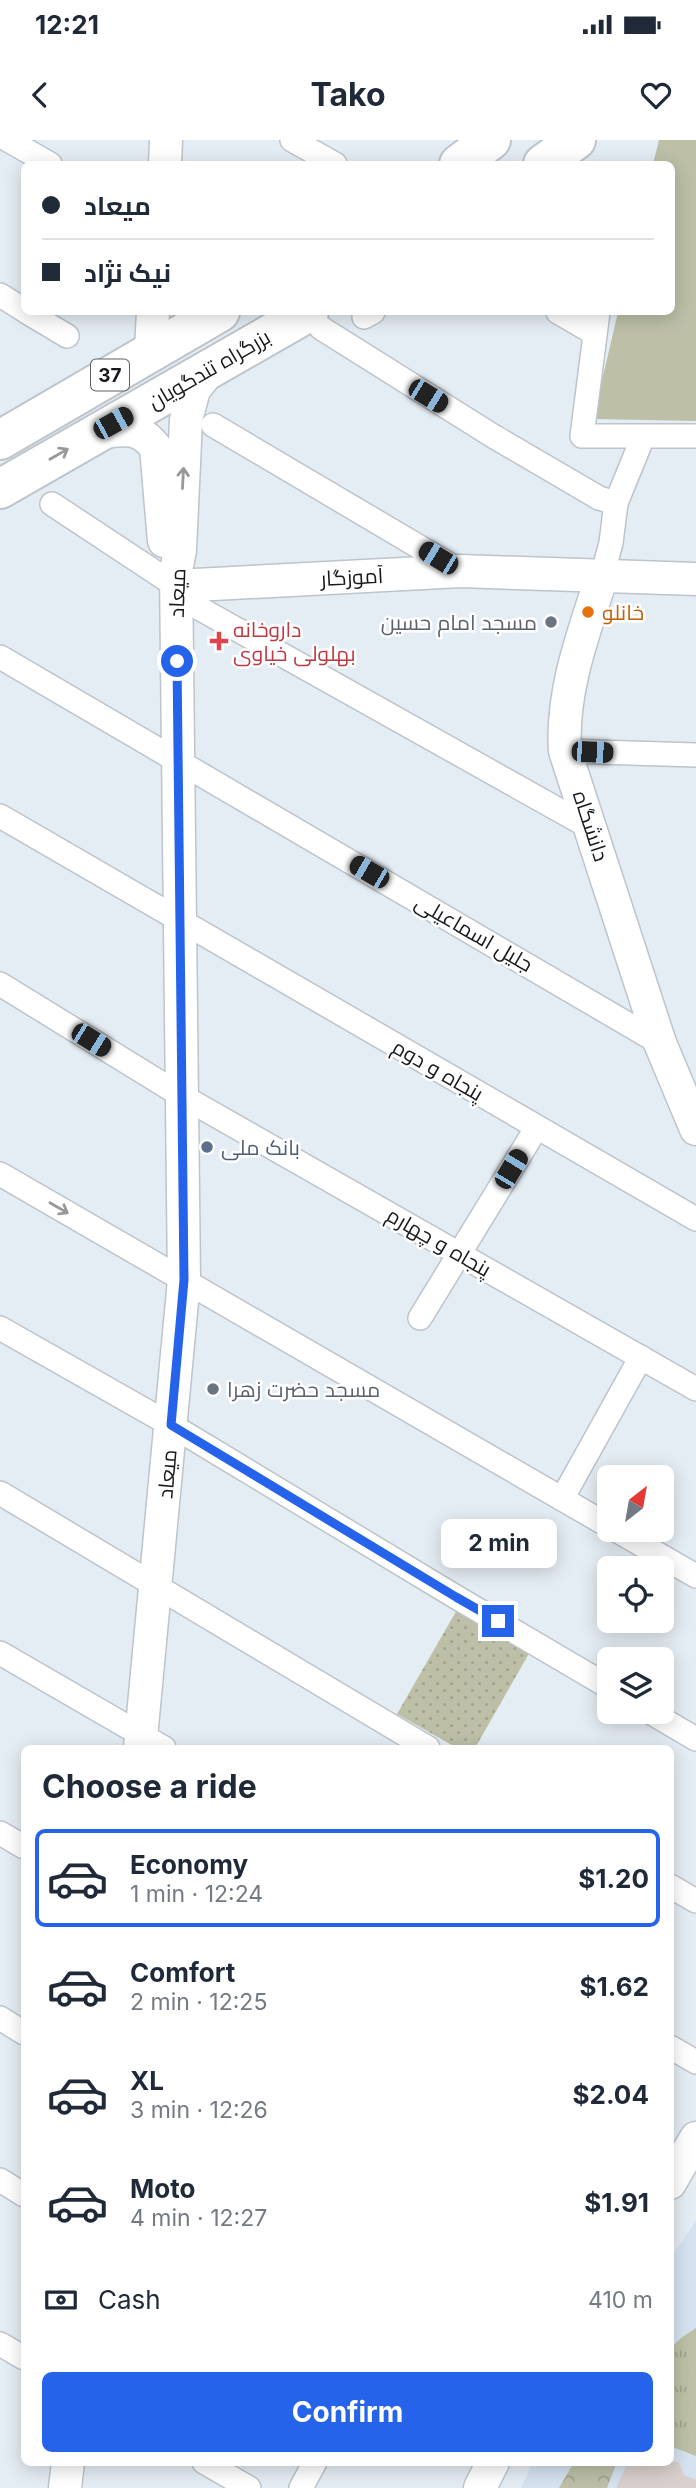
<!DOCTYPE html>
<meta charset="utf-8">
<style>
body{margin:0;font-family:Inter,Cairo,sans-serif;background:#f2f2f3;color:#1f2937;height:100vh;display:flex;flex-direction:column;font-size:26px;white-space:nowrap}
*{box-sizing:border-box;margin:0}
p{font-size:23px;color:#747a83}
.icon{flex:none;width:38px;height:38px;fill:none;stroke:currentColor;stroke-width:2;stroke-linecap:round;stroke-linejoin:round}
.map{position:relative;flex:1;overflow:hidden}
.details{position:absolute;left:21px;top:1605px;width:653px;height:721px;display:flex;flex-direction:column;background:#fff;border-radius:10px;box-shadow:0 4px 18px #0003}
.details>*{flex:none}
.banner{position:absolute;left:21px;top:21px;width:654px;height:154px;border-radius:10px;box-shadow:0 4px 18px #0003;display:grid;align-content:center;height:154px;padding:0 21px;background:#fff}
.needle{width:46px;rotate:31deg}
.controls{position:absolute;left:597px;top:1325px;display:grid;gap:14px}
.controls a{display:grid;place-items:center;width:77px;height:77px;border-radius:10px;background:#fff;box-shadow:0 4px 18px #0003;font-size:35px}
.end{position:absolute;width:32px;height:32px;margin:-16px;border:9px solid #2563eb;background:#fff;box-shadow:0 0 0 4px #fff}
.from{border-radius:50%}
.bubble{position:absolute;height:49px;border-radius:10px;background:#fff;box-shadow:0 4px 18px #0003;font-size:23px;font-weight:700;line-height:49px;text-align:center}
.car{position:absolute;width:21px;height:42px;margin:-21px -10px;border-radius:9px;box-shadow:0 0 5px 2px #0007;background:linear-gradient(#222 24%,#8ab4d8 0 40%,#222 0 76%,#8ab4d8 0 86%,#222 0)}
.banner b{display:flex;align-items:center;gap:24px;height:66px;font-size:26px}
.banner b+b{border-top:2px solid #e0e1e3}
.banner i{width:18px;height:18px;background:#1f2937}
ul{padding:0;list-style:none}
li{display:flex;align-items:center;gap:21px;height:98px;margin:0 14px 10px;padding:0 7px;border:4px solid transparent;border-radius:10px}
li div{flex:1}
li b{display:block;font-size:26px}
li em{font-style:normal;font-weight:700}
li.current{border-color:#2563eb}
li>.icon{width:63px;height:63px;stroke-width:1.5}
h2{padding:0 21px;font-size:32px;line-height:84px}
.pay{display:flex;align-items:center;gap:18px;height:77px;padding:0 21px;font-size:26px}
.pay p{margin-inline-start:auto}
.cta{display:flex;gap:14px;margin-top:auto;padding:14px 21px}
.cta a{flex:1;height:80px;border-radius:10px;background:#2563eb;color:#fff;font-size:28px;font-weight:700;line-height:80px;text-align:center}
.status{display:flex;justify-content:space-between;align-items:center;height:49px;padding:0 35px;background:#fff;direction:ltr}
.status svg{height:19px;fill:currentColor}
header{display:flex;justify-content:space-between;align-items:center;height:91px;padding:0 21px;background:#fff;font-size:32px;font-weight:700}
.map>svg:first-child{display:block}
.built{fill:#d5e2ef}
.grass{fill:url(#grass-tufts)}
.forest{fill:url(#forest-crowns)}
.park{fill:url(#park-dots)}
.pitch{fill:#bdc0a7}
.building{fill:#d9cfcc}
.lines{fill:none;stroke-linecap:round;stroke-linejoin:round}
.street-casing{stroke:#bdc4cb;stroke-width:26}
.secondary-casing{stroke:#bdc4cb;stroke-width:35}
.highway-casing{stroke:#bdc4cb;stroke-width:42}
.street{stroke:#fff;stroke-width:23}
.secondary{stroke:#fff;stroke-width:32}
.highway{stroke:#fff;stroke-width:38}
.oneway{stroke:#979899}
.route{stroke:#2563eb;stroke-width:9}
.food-dot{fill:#e8710a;stroke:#fff;stroke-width:2.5}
.worship-dot{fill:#6b7280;stroke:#fff;stroke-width:2.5}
.health-dot{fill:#e0444e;stroke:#fff;stroke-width:2.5}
.service-dot{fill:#5c6f8a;stroke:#fff;stroke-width:2.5}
.labels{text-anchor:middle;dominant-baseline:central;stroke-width:5;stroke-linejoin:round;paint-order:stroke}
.shield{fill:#fff;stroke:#5d5e60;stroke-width:2}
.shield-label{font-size:19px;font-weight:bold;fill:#17191c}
.street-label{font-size:21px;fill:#17191c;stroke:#fff}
.food-label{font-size:21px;fill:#c56008;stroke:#fff;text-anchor:start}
.worship-label{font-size:21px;fill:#5b616d;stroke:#fff;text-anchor:end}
.health-label{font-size:21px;fill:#be3a42;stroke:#fff;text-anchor:start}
.service-label{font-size:21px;fill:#4e5e75;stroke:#fff;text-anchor:start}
</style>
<div class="status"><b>12:21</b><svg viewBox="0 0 49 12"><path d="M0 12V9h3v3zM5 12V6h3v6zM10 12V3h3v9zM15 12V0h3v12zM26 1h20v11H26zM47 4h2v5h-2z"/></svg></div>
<header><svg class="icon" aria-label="back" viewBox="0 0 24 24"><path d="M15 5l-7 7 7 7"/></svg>Tako<svg class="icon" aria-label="heart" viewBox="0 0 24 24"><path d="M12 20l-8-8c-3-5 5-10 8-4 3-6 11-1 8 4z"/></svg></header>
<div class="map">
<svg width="696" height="2348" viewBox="0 0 696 2348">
<defs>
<pattern id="grass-tufts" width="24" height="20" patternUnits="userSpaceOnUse" patternTransform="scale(1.75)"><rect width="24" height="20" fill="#bdc0a7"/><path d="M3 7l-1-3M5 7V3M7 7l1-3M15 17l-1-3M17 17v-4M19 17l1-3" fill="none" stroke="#a2a48f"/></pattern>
<pattern id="forest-crowns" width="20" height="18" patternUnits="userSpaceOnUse" patternTransform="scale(1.75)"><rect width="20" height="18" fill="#bdc0a7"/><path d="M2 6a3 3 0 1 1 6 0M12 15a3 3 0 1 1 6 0" fill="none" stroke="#a2a48f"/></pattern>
<pattern id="park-dots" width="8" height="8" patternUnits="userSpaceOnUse" patternTransform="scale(1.75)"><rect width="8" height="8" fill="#bdc0a7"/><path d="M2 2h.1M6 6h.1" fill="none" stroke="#a2a48f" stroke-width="1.8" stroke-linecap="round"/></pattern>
</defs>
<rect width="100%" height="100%" fill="#e5edf4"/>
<!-- built -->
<polygon class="built" points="696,2081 696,2348 521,2348 533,2322 670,2322 670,2119"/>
<!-- grass -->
<polygon class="grass" points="696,2188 696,2316 670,2306 670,2209 681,2198"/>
<!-- forest -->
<polygon class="forest" points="574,2322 617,2322 607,2348 559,2348"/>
<!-- park -->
<polygon class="park" points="458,1468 531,1510 475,1608 457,1608 397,1574"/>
<!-- pitch -->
<polygon class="pitch" points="659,0 696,0 696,281 593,279 618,172 672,172 672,24 653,24"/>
<!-- building -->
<polygon class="building" points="628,2322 679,2322 684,2335 696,2340 696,2348 616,2348"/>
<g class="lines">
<defs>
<g id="street">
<polyline points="8,0 50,24"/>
<polyline points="292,0 335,24"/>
<polyline points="0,155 24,170"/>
<polyline points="27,172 67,196"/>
<polyline points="558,172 594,193"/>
<polyline points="598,172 582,296 696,296"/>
<polyline points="364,177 373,172"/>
<polyline points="321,188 493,296 599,358 616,363"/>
<polyline points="213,285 460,431"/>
<polyline points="52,364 176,446 197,467 591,688"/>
<polyline points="602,436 611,403 616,363 643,297"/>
<polyline points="0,517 660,903"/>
<polyline points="565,611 696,615"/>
<polyline points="0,676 696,1079"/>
<polyline points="0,844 182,956 696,1249"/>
<polyline points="0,1034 609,1386"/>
<polyline points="420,1178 537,987"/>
<polyline points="0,1188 171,1285 456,1457 609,1547"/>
<polyline points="0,1353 428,1608"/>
<polyline points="562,1359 641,1217"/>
<polyline points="616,1390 696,1436"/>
<polyline points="0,1513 164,1608"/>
<polyline points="650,1572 696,1599"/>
<polyline points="0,1693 24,1707"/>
<polyline points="670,1746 696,1761"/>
<polyline points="0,1878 24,1893"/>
<polyline points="670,1907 696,1922"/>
<polyline points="0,2040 24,2055"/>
<polyline points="0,2204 24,2218"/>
<polyline points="204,2322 249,2348"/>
<polyline points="301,2348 315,2322"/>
</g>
<g id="secondary">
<polyline points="165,24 166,0"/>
<polyline points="151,210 153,172"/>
<path d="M 96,293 C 123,290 138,284 156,308 L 164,401"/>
<path d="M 602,436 C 584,492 561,551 565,611 L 660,903 L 696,989"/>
<polyline points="176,446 460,431 696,439"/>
<polyline points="140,1608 184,1140 176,431 180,410 186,280 194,250 211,228"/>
<polyline points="670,2043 696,1998"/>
<polyline points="65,2348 68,2322"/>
<polyline points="480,2348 493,2322"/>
</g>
<g id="highway">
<polyline points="459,24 491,0"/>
<polyline points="543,24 576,0"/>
<polyline points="0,300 220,172"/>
<polyline points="0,349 309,172"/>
</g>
</defs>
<!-- street casing -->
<use href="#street" class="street-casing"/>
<!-- secondary casing -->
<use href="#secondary" class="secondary-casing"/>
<!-- highway casing -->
<use href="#highway" class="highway-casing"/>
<!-- street -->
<use href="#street" class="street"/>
<!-- secondary -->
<use href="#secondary" class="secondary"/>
<!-- highway -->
<use href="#highway" class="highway"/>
</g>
<!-- one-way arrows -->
<defs><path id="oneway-shaft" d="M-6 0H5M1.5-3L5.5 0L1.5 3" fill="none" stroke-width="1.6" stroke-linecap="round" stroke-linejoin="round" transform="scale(1.75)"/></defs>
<g class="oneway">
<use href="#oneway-shaft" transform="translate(59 314) rotate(-30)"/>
<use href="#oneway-shaft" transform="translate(183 338) rotate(-87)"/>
<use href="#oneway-shaft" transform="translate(59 1068) rotate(30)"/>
</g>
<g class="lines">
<!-- route -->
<polyline class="route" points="177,521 184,1140 171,1285 456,1457 498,1481"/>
</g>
<!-- markers -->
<circle class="food-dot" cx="588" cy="472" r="7"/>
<g class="worship-dot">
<circle cx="551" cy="482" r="7"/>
<circle cx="213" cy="1249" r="7"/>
</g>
<path class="health-dot" d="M215.5 490.5h7v7h7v7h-7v7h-7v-7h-7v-7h7z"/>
<circle class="service-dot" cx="207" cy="1007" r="7"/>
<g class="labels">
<!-- shield labels -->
<rect class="shield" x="91" y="219.5" width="38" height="31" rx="5"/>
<g class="shield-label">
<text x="110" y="235">37</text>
</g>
<!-- street labels -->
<g class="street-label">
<text transform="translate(209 229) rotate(-30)">بزرگراه تندگویان</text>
<text transform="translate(352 437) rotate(-3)">آموزگار</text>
<text transform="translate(177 453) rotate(-88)">میعاد</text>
<text transform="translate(591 686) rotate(72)">دانشگاه</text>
<text transform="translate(474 793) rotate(30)">جلیل اسماعیلی</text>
<text transform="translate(438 930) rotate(30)">پنجاه و دوم</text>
<text transform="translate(439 1102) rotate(30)">پنجاه و چهارم</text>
<text transform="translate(167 1334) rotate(-85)">میعاد</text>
</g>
<!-- food labels -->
<g class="food-label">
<text x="602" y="472">خانلو</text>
</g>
<!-- worship labels -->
<g class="worship-label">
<text x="537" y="482">مسجد امام حسین</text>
<text x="227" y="1249" text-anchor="start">مسجد حضرت زهرا</text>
</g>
<!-- health labels -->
<g class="health-label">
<text x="233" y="489">داروخانه<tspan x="233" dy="24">بهلولی خیاوی</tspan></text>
</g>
<!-- service labels -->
<g class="service-label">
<text x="221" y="1007">بانک ملی</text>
</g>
</g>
</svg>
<div class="controls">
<a><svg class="needle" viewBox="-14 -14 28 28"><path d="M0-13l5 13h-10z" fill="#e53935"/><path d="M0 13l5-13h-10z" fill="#747a83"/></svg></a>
<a><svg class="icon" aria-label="locate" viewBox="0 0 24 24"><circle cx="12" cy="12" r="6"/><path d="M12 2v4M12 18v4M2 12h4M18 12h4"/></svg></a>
<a><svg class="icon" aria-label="layers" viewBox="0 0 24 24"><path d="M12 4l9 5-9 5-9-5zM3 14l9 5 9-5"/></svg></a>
</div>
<i class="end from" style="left:177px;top:521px"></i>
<i class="end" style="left:498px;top:1481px"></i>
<div class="bubble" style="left:441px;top:1379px;width:116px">2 min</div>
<i class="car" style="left:428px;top:256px;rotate:122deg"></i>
<i class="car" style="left:113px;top:283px;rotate:61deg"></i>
<i class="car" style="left:438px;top:418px;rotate:301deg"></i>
<i class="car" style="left:592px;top:612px;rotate:92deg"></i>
<i class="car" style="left:369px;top:732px;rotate:300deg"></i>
<i class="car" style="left:91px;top:900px;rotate:122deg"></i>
<i class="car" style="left:511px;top:1029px;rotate:31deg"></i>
<div class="banner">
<b><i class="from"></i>میعاد</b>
<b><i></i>نیک نژاد</b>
</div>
<section class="details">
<h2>Choose a ride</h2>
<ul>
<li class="current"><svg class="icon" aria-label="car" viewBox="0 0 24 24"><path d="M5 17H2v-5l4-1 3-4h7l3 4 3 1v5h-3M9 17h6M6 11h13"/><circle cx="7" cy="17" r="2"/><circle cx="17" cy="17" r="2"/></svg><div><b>Economy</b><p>1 min · 12:24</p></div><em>$1.20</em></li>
<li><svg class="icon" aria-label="car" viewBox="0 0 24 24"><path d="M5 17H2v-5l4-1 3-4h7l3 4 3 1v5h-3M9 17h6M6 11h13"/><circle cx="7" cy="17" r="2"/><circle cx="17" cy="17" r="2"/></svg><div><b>Comfort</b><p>2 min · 12:25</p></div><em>$1.62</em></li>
<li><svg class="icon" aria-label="car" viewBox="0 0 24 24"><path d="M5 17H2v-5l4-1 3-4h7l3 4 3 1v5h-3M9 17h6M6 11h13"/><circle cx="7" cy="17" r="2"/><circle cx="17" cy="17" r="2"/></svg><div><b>XL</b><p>3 min · 12:26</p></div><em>$2.04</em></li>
<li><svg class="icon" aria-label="car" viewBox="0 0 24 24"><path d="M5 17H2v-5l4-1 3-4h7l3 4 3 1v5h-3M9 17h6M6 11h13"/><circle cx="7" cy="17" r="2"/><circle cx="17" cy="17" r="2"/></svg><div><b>Moto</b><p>4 min · 12:27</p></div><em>$1.91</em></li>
</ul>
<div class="pay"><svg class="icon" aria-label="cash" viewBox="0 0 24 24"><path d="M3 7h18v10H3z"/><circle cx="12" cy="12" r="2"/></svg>Cash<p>410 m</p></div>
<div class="cta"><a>Confirm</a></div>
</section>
</div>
